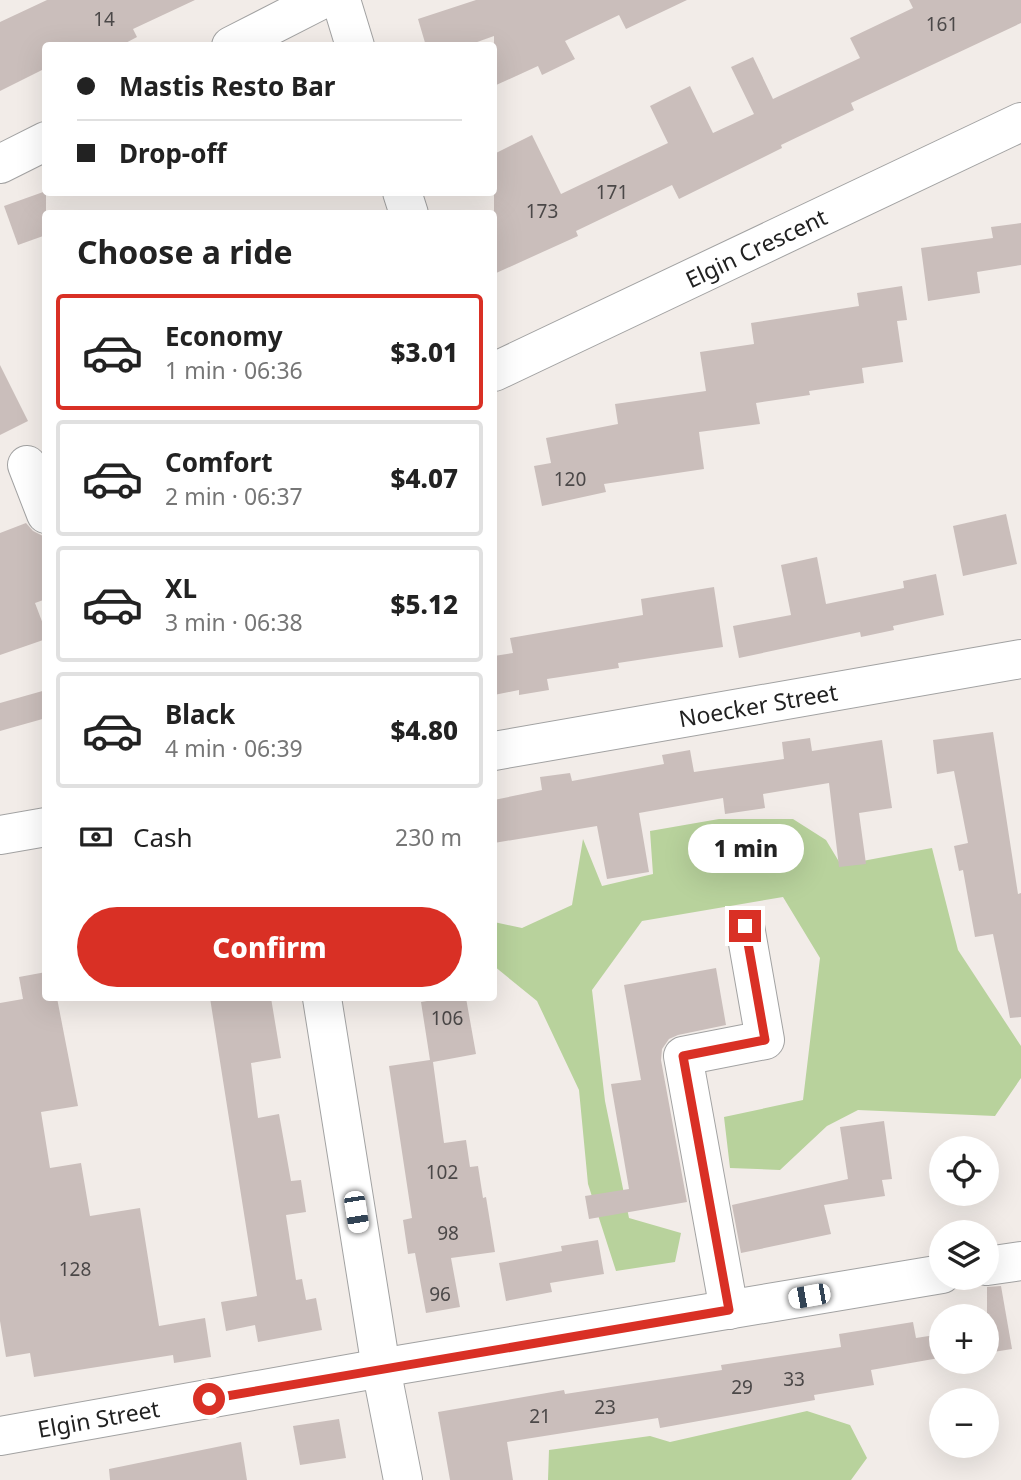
<!DOCTYPE html>
<meta charset="utf-8">
<style>
body{margin:0;font-family:"Noto Sans",sans-serif;background:#f6f6f6;color:#222;height:100vh;display:flex;flex-direction:column;font-size:26px;white-space:nowrap}
*{box-sizing:border-box;margin:0}
p{font-size:23px;color:#767676}
.icon{flex:none;width:38px;height:38px;fill:none;stroke:currentColor;stroke-width:2;stroke-linecap:round;stroke-linejoin:round}
.map{position:relative;flex:1;overflow:hidden}
.panel{position:absolute;left:42px;top:210px;width:455px;height:791px;display:flex;flex-direction:column;background:#fff;border-radius:7px;box-shadow:0 7px 28px #0002}
.panel>*{flex:none}
.banner{position:absolute;left:42px;top:42px;width:455px;height:154px;border-radius:7px;box-shadow:0 7px 28px #0002;display:grid;align-content:center;height:154px;padding:0 35px;background:#fff}
.controls{position:absolute;left:929px;top:1136px;display:grid;gap:14px}
.controls a{display:grid;place-items:center;width:70px;height:70px;border-radius:50%;background:#fff;box-shadow:0 7px 28px #0002;font-size:35px}
.end{position:absolute;width:32px;height:32px;margin:-16px;border:9px solid #d93025;background:#fff;box-shadow:0 0 0 4px #fff}
.from{border-radius:50%}
.bubble{position:absolute;height:49px;border-radius:24px;background:#fff;box-shadow:0 7px 28px #0002;font-size:23px;font-weight:800;line-height:49px;text-align:center}
.car{position:absolute;width:21px;height:42px;margin:-21px -10px;border-radius:9px;box-shadow:0 0 5px 2px #0007;background:linear-gradient(#fff 24%,#345 0 40%,#fff 0 76%,#345 0 86%,#fff 0)}
.banner b{display:flex;align-items:center;gap:24px;height:66px;font-size:26px}
.banner b+b{border-top:2px solid #e0e0e0}
.banner i{width:18px;height:18px;background:#222}
ul{padding:0;list-style:none}
li{display:flex;align-items:center;gap:21px;height:116px;margin:0 14px 10px;padding:0 21px;border:4px solid #e0e0e0;border-radius:7px}
li div{flex:1}
li b{display:block;font-size:26px}
li em{font-style:normal;font-weight:800}
li.selected{border-color:#d93025}
li>.icon{width:63px;height:63px;stroke-width:1.5}
h2{padding:0 35px;font-size:32px;line-height:84px}
.pay{display:flex;align-items:center;gap:18px;height:77px;padding:0 35px;font-size:26px}
.pay p{margin-inline-start:auto}
.primary-button{display:flex;gap:14px;margin-top:auto;padding:14px 35px}
.primary-button a{flex:1;height:80px;border-radius:42px;background:#d93025;color:#fff;font-size:28px;font-weight:800;line-height:80px;text-align:center}
.map>svg:first-child{display:block}
.forest{fill:#b8d29c}
.building{fill:#cabebb}
.lines{fill:none;stroke-linecap:round;stroke-linejoin:round}
.minor-casing{stroke:#a2a2a2;stroke-width:40}
.minor{stroke:#fff;stroke-width:38}
.route{stroke:#d93025;stroke-width:9}
.labels{text-anchor:middle;dominant-baseline:central;stroke-width:5;stroke-linejoin:round;paint-order:stroke}
.number-label{font-size:19px;fill:#4b4848}
.street-label{font-size:23px;fill:#212121;stroke:#fff}
</style>
<div class="map">
<svg width="1021" height="1480" viewBox="0 0 1021 1480">
<rect width="100%" height="100%" fill="#f2ece8"/>
<!-- forest -->
<g class="forest">
<polygon points="719,819 793,819 826,840 841,865 932,848 958,950 1021,1046 1021,1078 995,1116 858,1110 827,1126 780,1170 730,1168 724,1117 803,1100 820,958 783,897 642,921 592,990 605,1101 629,1218 681,1233 675,1262 616,1271 588,1184 579,1090 537,1001 494,966 494,922 522,928 572,905 583,839 602,886 653,874 650,831"/>
<polygon points="807,1411 850,1425 867,1458 851,1480 548,1480 549,1450 650,1436 670,1442"/>
</g>
<!-- building -->
<g class="building">
<polygon points="47,0 195,0 133,29 137,37 120,46 46,46 46,68 0,91 0,22"/>
<polygon points="476,0 687,0 626,29 619,15 565,41 575,59 542,75 538,66 494,86 494,36 466,46 426,46 418,19"/>
<polygon points="909,0 1021,0 1021,23 851,103 854,110 781,145 782,148 679,199 672,185 576,231 578,236 494,274 494,154 532,135 561,194 668,143 650,106 690,86 713,133 754,114 731,67 753,57 773,99 860,58 850,38 913,8"/>
<polygon points="46,191 46,235 18,245 4,206"/>
<polygon points="1021,223 1021,265 977,272 980,293 928,301 921,248 993,238 991,227"/>
<polygon points="902,286 907,320 897,321 903,362 862,368 864,383 809,391 810,395 756,403 760,424 699,432 704,469 604,484 606,492 542,506 534,466 551,463 546,438 618,424 615,404 706,391 700,352 754,344 751,323 859,306 857,293"/>
<polygon points="0,365 28,421 0,435"/>
<polygon points="1006,514 1017,564 963,576 953,526"/>
<polygon points="26,523 33,531 43,536 46,542 46,599 35,603 46,632 46,639 0,655 0,533"/>
<polygon points="817,557 826,604 904,588 903,581 936,574 944,615 893,626 894,630 861,637 860,632 739,658 733,626 791,615 781,565"/>
<polygon points="714,587 723,647 618,663 619,668 547,679 549,690 519,695 519,690 494,695 494,656 513,653 510,638 643,615 641,599"/>
<polygon points="46,690 46,718 0,731 0,703"/>
<polygon points="993,732 1018,894 1021,893 1021,1017 1010,1018 993,934 975,937 963,870 959,871 954,846 968,843 954,771 937,774 933,740"/>
<polygon points="810,738 812,751 882,740 892,808 859,813 866,864 839,867 829,783 763,794 765,808 725,814 723,798 639,813 649,872 607,879 597,826 494,843 494,800 542,790 540,777 570,773 572,781 664,764 662,755 690,750 694,772 784,759 782,742"/>
<polygon points="716,968 726,1025 678,1035 669,1039 662,1049 661,1060 687,1202 589,1219 585,1196 629,1189 611,1084 641,1080 624,985"/>
<polygon points="46,972 46,998 57,998 78,1106 41,1112 50,1168 81,1163 90,1216 140,1208 159,1326 205,1318 211,1357 174,1363 173,1355 34,1377 30,1353 6,1357 0,1321 0,1003 23,999 19,977"/>
<polygon points="210,998 271,998 281,1058 251,1063 258,1118 279,1114 291,1181 301,1180 306,1212 286,1215 296,1280 302,1279 306,1300 316,1298 322,1330 258,1342 255,1325 226,1331 221,1302 257,1296"/>
<polygon points="445,998 466,998 476,1054 433,1062 444,1143 466,1140 470,1167 478,1166 483,1198 486,1197 495,1252 451,1258 460,1307 426,1313 415,1253 408,1254 403,1220 412,1218 389,1066 430,1060 421,1002"/>
<polygon points="884,1121 892,1179 882,1180 885,1196 824,1205 831,1234 741,1253 732,1205 848,1179 840,1127"/>
<polygon points="598,1240 604,1274 550,1283 552,1292 506,1301 499,1263 562,1251 561,1246"/>
<polygon points="1001,1286 1012,1349 987,1353 987,1287"/>
<polygon points="913,1322 916,1338 935,1335 939,1358 871,1370 874,1385 814,1395 815,1400 660,1428 658,1418 507,1442 513,1480 450,1480 438,1412 564,1390 565,1394 722,1370 721,1365 841,1347 839,1334"/>
<polygon points="339,1419 346,1458 300,1465 293,1426"/>
<polygon points="241,1442 247,1480 110,1480 109,1469"/>
</g>
<g class="lines">
<defs>
<g id="minor">
<polyline points="341,0 355,46"/>
<polyline points="231,46 321,0"/>
<polyline points="0,164 46,141"/>
<polyline points="402,192 409,214"/>
<path id="s1" d="M 494,372 L 1021,122"/>
<polyline points="27,465 46,514"/>
<path id="s2" d="M 494,751 L 1021,659"/>
<polyline points="0,835 46,827"/>
<polyline points="322,998 381,1368 403,1480"/>
<polyline points="987,1266 1021,1261"/>
<polyline points="729,1310 683,1056 765,1040 745,926"/>
<path id="s3" d="M 0,1436 L 404,1364 L 942,1274"/>
</g>
</defs>
<!-- minor casing -->
<use href="#minor" class="minor-casing"/>
<!-- minor -->
<use href="#minor" class="minor"/>
</g>
<g class="lines">
<!-- route -->
<polyline class="route" points="209,1399 729,1310 683,1056 765,1040 745,926"/>
</g>
<g class="labels">
<!-- number labels -->
<g class="number-label">
<text x="104" y="19">14</text>
<text x="942" y="24">161</text>
<text x="612" y="192">171</text>
<text x="542" y="211">173</text>
<text x="570" y="479">120</text>
<text x="447" y="1018">106</text>
<text x="442" y="1172">102</text>
<text x="448" y="1233">98</text>
<text x="75" y="1269">128</text>
<text x="440" y="1294">96</text>
<text x="794" y="1379">33</text>
<text x="742" y="1387">29</text>
<text x="605" y="1407">23</text>
<text x="540" y="1416">21</text>
</g>
<!-- street labels -->
<g class="street-label">
<text stroke="none"><textPath href="#s1" startOffset="290">Elgin Crescent</textPath></text>
<text stroke="none"><textPath href="#s2" startOffset="268">Noecker Street</textPath></text>
<text stroke="none"><textPath href="#s3" startOffset="100">Elgin Street</textPath></text>
</g>
</g>
</svg>
<div class="controls">
<a><svg class="icon" aria-label="locate" viewBox="0 0 24 24"><circle cx="12" cy="12" r="6"/><path d="M12 2v4M12 18v4M2 12h4M18 12h4"/></svg></a>
<a><svg class="icon" aria-label="layers" viewBox="0 0 24 24"><path d="M12 4l9 5-9 5-9-5zM3 14l9 5 9-5"/></svg></a>
<a>+</a>
<a>−</a>
</div>
<i class="end from" style="left:209px;top:1399px"></i>
<i class="end" style="left:745px;top:926px"></i>
<div class="bubble" style="left:688px;top:824px;width:116px">1 min</div>
<i class="car" style="left:356px;top:1212px;rotate:171deg"></i>
<i class="car" style="left:809px;top:1296px;rotate:260deg"></i>
<div class="banner">
<b><i class="from"></i>Mastis Resto Bar</b>
<b><i></i>Drop-off</b>
</div>
<section class="panel">
<h2>Choose a ride</h2>
<ul>
<li class="selected"><svg class="icon" aria-label="car" viewBox="0 0 24 24"><path d="M5 17H2v-5l4-1 3-4h7l3 4 3 1v5h-3M9 17h6M6 11h13"/><circle cx="7" cy="17" r="2"/><circle cx="17" cy="17" r="2"/></svg><div><b>Economy</b><p>1 min · 06:36</p></div><em>$3.01</em></li>
<li><svg class="icon" aria-label="car" viewBox="0 0 24 24"><path d="M5 17H2v-5l4-1 3-4h7l3 4 3 1v5h-3M9 17h6M6 11h13"/><circle cx="7" cy="17" r="2"/><circle cx="17" cy="17" r="2"/></svg><div><b>Comfort</b><p>2 min · 06:37</p></div><em>$4.07</em></li>
<li><svg class="icon" aria-label="car" viewBox="0 0 24 24"><path d="M5 17H2v-5l4-1 3-4h7l3 4 3 1v5h-3M9 17h6M6 11h13"/><circle cx="7" cy="17" r="2"/><circle cx="17" cy="17" r="2"/></svg><div><b>XL</b><p>3 min · 06:38</p></div><em>$5.12</em></li>
<li><svg class="icon" aria-label="car" viewBox="0 0 24 24"><path d="M5 17H2v-5l4-1 3-4h7l3 4 3 1v5h-3M9 17h6M6 11h13"/><circle cx="7" cy="17" r="2"/><circle cx="17" cy="17" r="2"/></svg><div><b>Black</b><p>4 min · 06:39</p></div><em>$4.80</em></li>
</ul>
<div class="pay"><svg class="icon" aria-label="cash" viewBox="0 0 24 24"><path d="M3 7h18v10H3z"/><circle cx="12" cy="12" r="2"/></svg>Cash<p>230 m</p></div>
<div class="primary-button"><a>Confirm</a></div>
</section>
</div>
